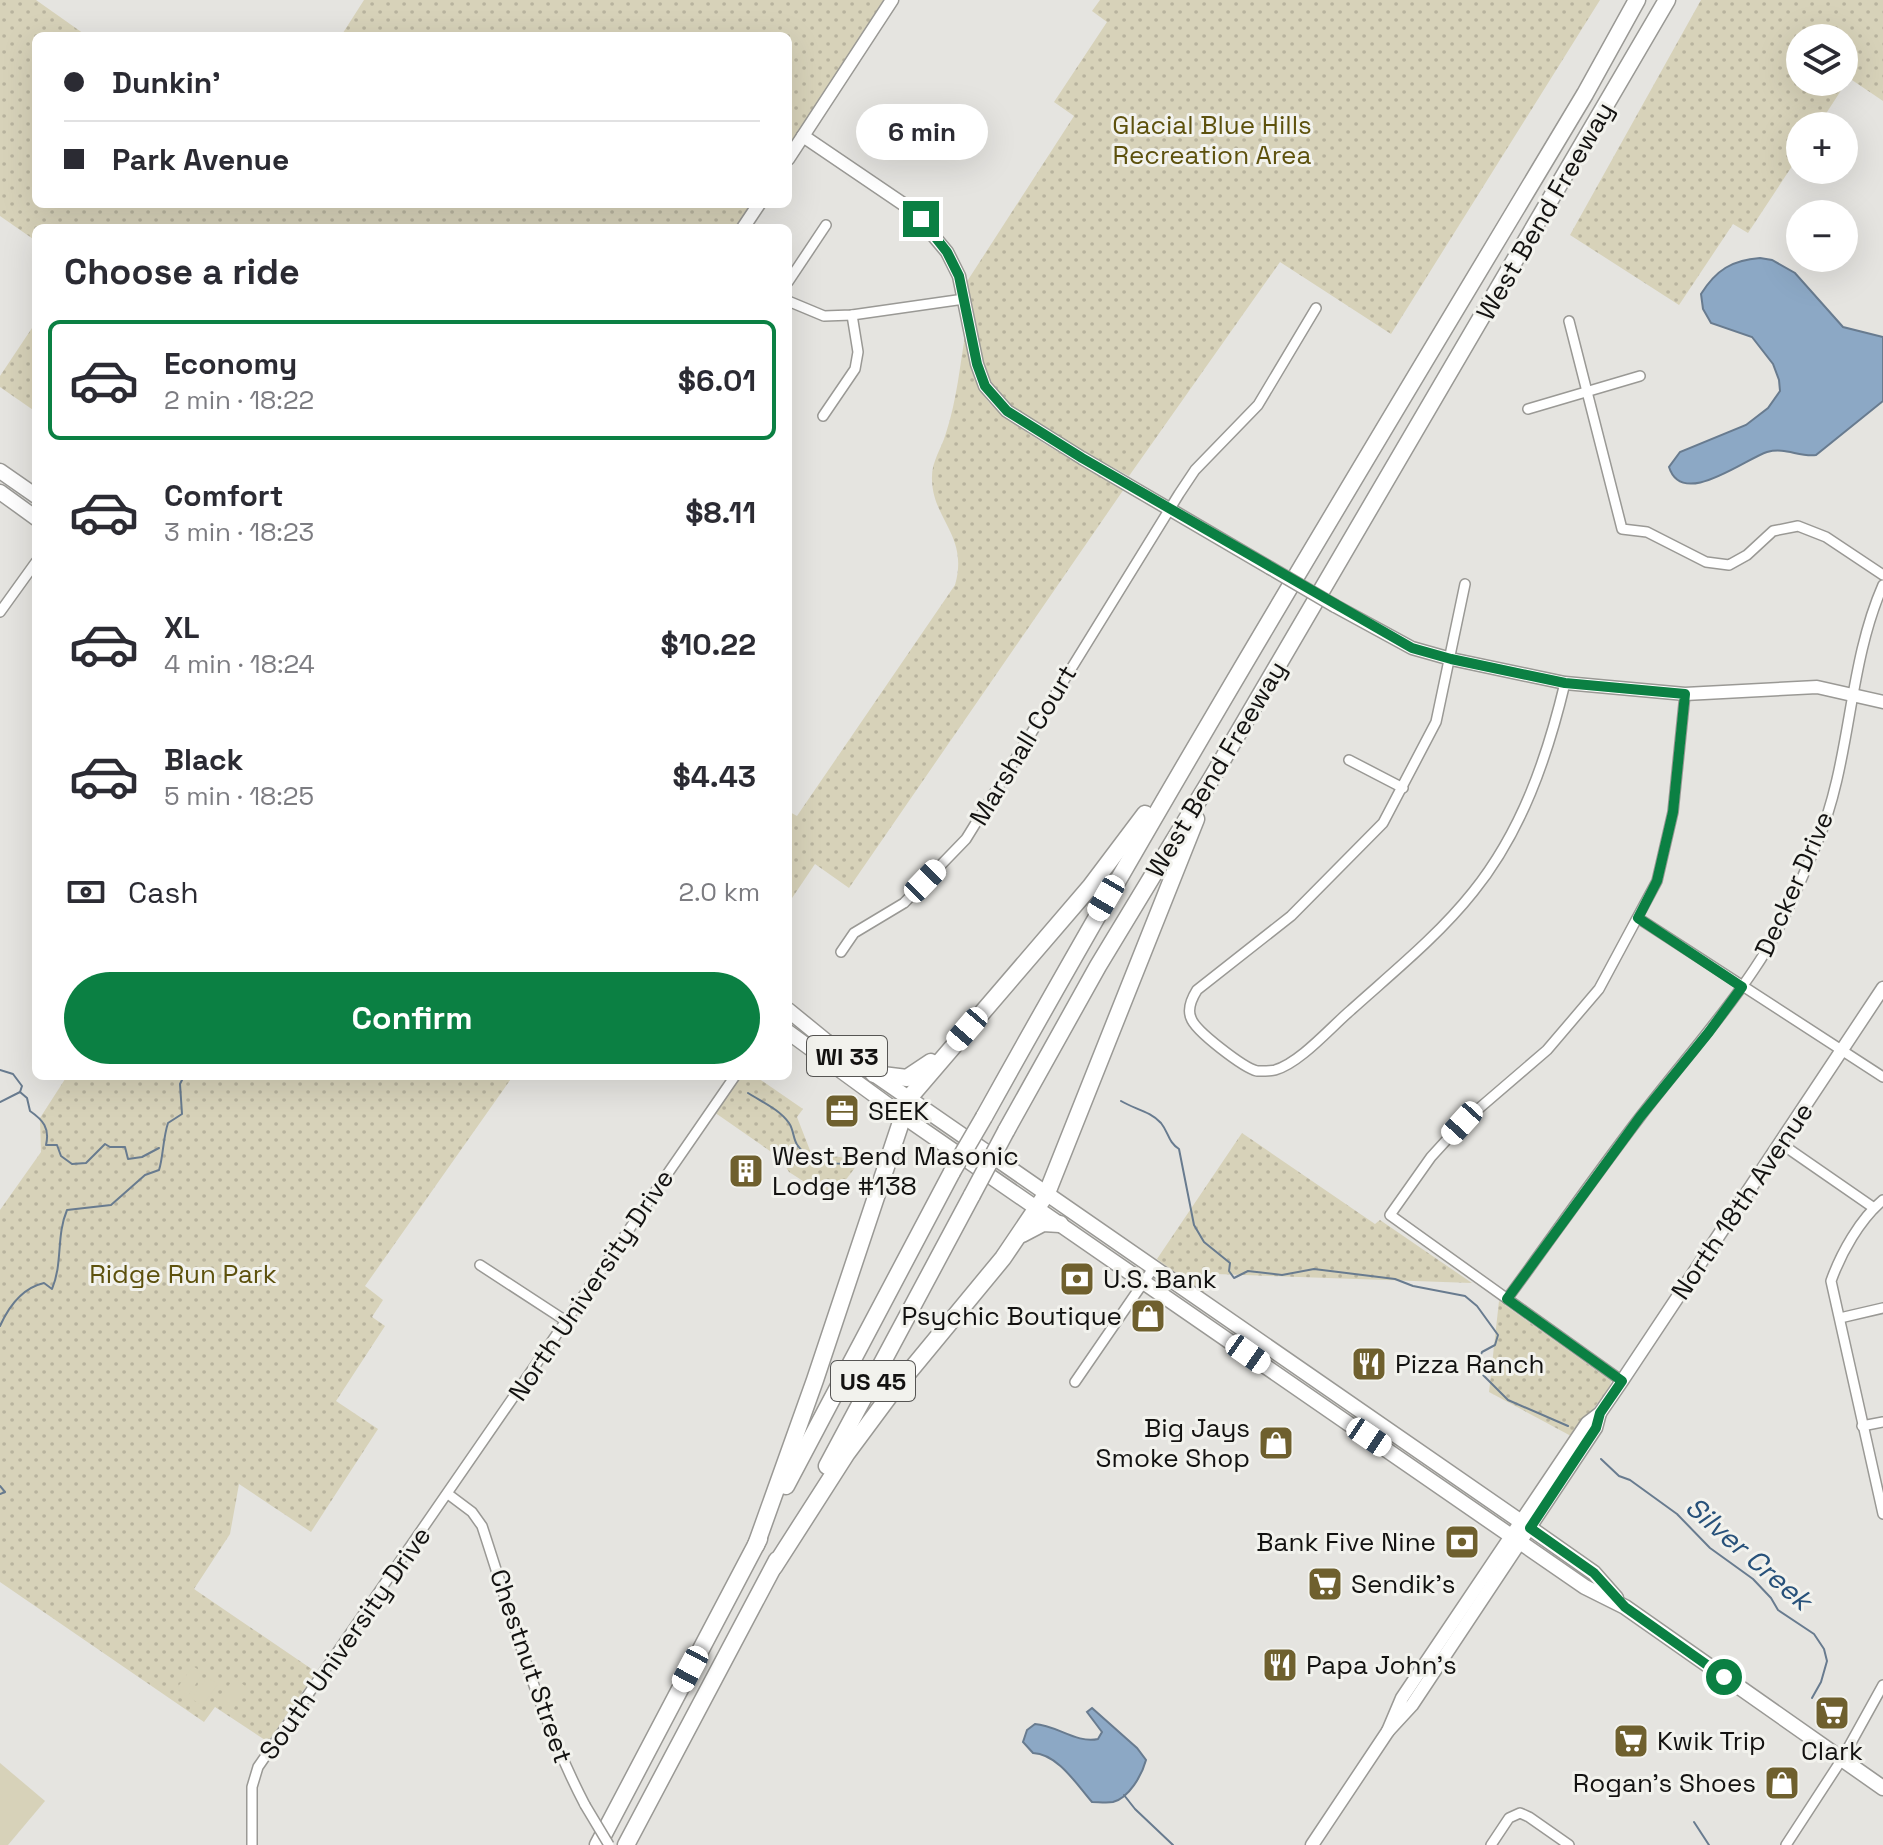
<!DOCTYPE html>
<meta charset="utf-8">
<style>
body{margin:0;font-family:"Space Grotesk",sans-serif;background:#f7f7f7;color:#2b2b33;height:100vh;display:flex;flex-direction:column;font-size:30px;white-space:nowrap}
*{box-sizing:border-box;margin:0}
p{font-size:26px;color:#7c7c81}
.icon{flex:none;width:44px;height:44px;fill:none;stroke:currentColor;stroke-width:2;stroke-linecap:round;stroke-linejoin:round}
.map{position:relative;flex:1;overflow:hidden}
.sheet{position:absolute;left:32px;top:224px;width:760px;height:856px;display:flex;flex-direction:column;background:#fff;border-radius:12px;box-shadow:0 8px 32px #0002}
.sheet>*{flex:none}
.top-card{position:absolute;left:32px;top:32px;width:760px;height:176px;border-radius:12px;box-shadow:0 8px 32px #0002;display:grid;align-content:center;height:176px;padding:0 32px;background:#fff}
.controls{position:absolute;left:1786px;top:24px;display:grid;gap:16px}
.controls a{display:grid;place-items:center;width:72px;height:72px;border-radius:50%;background:#fff;box-shadow:0 8px 32px #0002;font-size:40px}
.end{position:absolute;width:36px;height:36px;margin:-18px;border:10px solid #0b8043;background:#fff;box-shadow:0 0 0 4px #fff}
.from{border-radius:50%}
.bubble{position:absolute;height:56px;border-radius:28px;background:#fff;box-shadow:0 8px 32px #0002;font-size:26px;font-weight:700;line-height:56px;text-align:center}
.car{position:absolute;width:24px;height:48px;margin:-24px -12px;border-radius:10px;box-shadow:0 0 6px 2px #0007;background:linear-gradient(#fff 24%,#345 0 40%,#fff 0 76%,#345 0 86%,#fff 0)}
.top-card b{display:flex;align-items:center;gap:28px;height:76px;font-size:30px}
.top-card b+b{border-top:2px solid #e1e1e2}
.top-card i{width:20px;height:20px;background:#2b2b33}
ul{padding:0;list-style:none}
li{display:flex;align-items:center;gap:24px;height:120px;margin:0 16px 12px;padding:0 16px;border:4px solid transparent;border-radius:12px}
li div{flex:1}
li b{display:block;font-size:30px}
li em{font-style:normal;font-weight:700}
li.current{border-color:#0b8043}
li>.icon{width:72px;height:72px;stroke-width:1.5}
h2{padding:0 32px;font-size:36px;line-height:96px}
.pay{display:flex;align-items:center;gap:20px;height:88px;padding:0 32px;font-size:30px}
.pay p{margin-inline-start:auto}
.primary-button{display:flex;gap:16px;margin-top:auto;padding:16px 32px}
.primary-button a{flex:1;height:92px;border-radius:48px;background:#0b8043;color:#fff;font-size:32px;font-weight:700;line-height:92px;text-align:center}
.map>svg:first-child{display:block}
.grass{fill:url(#grass-dots);fill-rule:evenodd}
.garden{fill:#d7d2b9}
.water{fill:#8ca8c5;stroke:#687b8f;stroke-width:2}
.lines{fill:none;stroke-linecap:round;stroke-linejoin:round}
.stream{stroke:#687b8f;stroke-width:2}
.street-casing{stroke:#9a9995;stroke-width:12}
.secondary-casing{stroke:#9a9995;stroke-width:15}
.primary-casing{stroke:#9a9995;stroke-width:17}
.highway-casing{stroke:#9a9995;stroke-width:19}
.street{stroke:#fff;stroke-width:9}
.secondary{stroke:#fff;stroke-width:12}
.primary{stroke:#fff;stroke-width:14}
.highway{stroke:#fff;stroke-width:16}
.street-bridge-casing{stroke:#9a9995;stroke-width:12;stroke-linecap:butt}
.secondary-bridge-casing{stroke:#9a9995;stroke-width:15;stroke-linecap:butt}
.highway-bridge-casing{stroke:#9a9995;stroke-width:19;stroke-linecap:butt}
.street-bridge{stroke:#fff;stroke-width:9}
.secondary-bridge{stroke:#fff;stroke-width:12}
.highway-bridge{stroke:#fff;stroke-width:16}
.route{stroke:#0b8043;stroke-width:10}
.labels{text-anchor:middle;dominant-baseline:central;stroke-width:6;stroke-linejoin:round;paint-order:stroke}
.shield{fill:#f2f2ed;stroke:#565553;stroke-width:2}
.shield-label{font-size:24px;font-weight:bold;fill:#131211}
.park-label{font-size:26px;fill:#5d510d;stroke:#f2f2ed}
.street-label{font-size:26px;fill:#131211;stroke:#f2f2ed}
.poi-label{font-size:26px;fill:#131211;stroke:#f2f2ed;text-anchor:start}
.water-label{font-size:28px;font-style:italic;fill:#27517a;stroke:#f2f2ed}
</style>
<div class="map">
<svg width="1883" height="1845" viewBox="0 0 1883 1845">
<defs>
<pattern id="grass-dots" width="8" height="8" patternUnits="userSpaceOnUse" patternTransform="scale(2)"><rect width="8" height="8" fill="#d7d2b9"/><path d="M2 2h.1M6 6h.1" fill="none" stroke="#b8b39e" stroke-width="1.8" stroke-linecap="round"/></pattern>
</defs>
<rect width="100%" height="100%" fill="#e5e4e0"/>
<!-- grass -->
<g class="grass">
<polygon points="0,0 36,0 87,36 36,36 36,204 750,204 735,228 36,228 36,241 0,216"/>
<polygon points="364,0 885,0 788,147 788,36 341,36"/>
<path d="M 1100,0 L 1600,0 L 1391,334 L 1280,262 L 1129,476 C 1086,452 1006,420 987,373 C 975,344 977,312 966,283 L 1074,116 L 1054,102 L 1107,22 L 1092,11 Z"/>
<path d="M 1701,0 L 1883,0 L 1883,101 L 1849,78 L 1818,126 L 1800,126 L 1800,154 L 1748,233 L 1733,224 L 1679,305 L 1570,235 ZM 1800,38 L 1844,38 L 1844,82 L 1800,82 Z"/>
<polygon points="36,322 36,412 0,387 0,376"/>
<path d="M 966,330 C 969,352 971,377 984,396 C 1002,424 1091,470 1124,489 L 849,888 L 815,864 L 788,904 L 788,811 L 797,816 L 955,585 C 969,536 933,520 932,480 C 931,462 941,450 946,433 C 957,400 960,364 966,330 Z"/>
<polygon points="67,1076 513,1076 365,1286 383,1300 372,1317 385,1326 336,1401 378,1429 311,1532 239,1484 230,1534 194,1589 316,1672 268,1742 215,1707 204,1722 0,1582 0,1210 41,1152 40,1118"/>
<polygon points="738,1076 755,1076 803,1109 797,1117 811,1153 861,1160 831,1199 789,1172 780,1158 714,1112"/>
<polygon points="1242,1133 1375,1224 1380,1220 1472,1283 1216,1274 1203,1293 1157,1259"/>
<polygon points="1499,1301 1611,1381 1609,1389 1571,1436 1489,1392"/>
</g>
<!-- garden -->
<g class="garden">
<polygon points="193,1666 203,1673 188,1696 177,1688"/>
<polygon points="207,1677 218,1684 202,1706 192,1699"/>
<polygon points="234,1678 248,1688 231,1712 217,1702"/>
<polygon points="0,1763 45,1801 8,1845 0,1845"/>
</g>
<!-- water -->
<g class="water">
<path d="M 1760,258 L 1772,260 L 1795,273 L 1843,327 L 1883,337 L 1883,401 L 1816,455 C 1798,457 1786,447 1767,452 C 1745,459 1682,509 1669,467 L 1680,452 L 1746,425 L 1768,408 L 1780,391 L 1779,380 L 1773,364 L 1752,337 L 1711,323 L 1703,309 L 1701,294 C 1716,270 1732,260 1760,258 Z"/>
<path d="M 1092,1708 L 1137,1748 L 1146,1760 C 1142,1775 1129,1798 1113,1802 C 1107,1803 1098,1802 1092,1802 C 1077,1785 1058,1754 1033,1753 L 1023,1742 L 1027,1730 L 1035,1724 C 1056,1725 1077,1744 1098,1739 L 1102,1732 L 1087,1712 Z"/>
</g>
<g class="lines">
<!-- stream -->
<g class="stream">
<polyline points="0,1070 13,1074 22,1086 20,1092"/>
<path d="M 748,1093 C 762,1102 779,1109 789,1123 C 794,1130 793,1140 798,1146 C 812,1167 841,1164 862,1163"/>
<path d="M 1121,1101 C 1134,1109 1150,1111 1161,1123 C 1169,1133 1168,1142 1179,1149 L 1194,1225 L 1204,1242 L 1230,1263 L 1229,1271 L 1234,1278 L 1248,1271 L 1282,1275 L 1314,1269 L 1395,1279 L 1413,1286 L 1465,1296 L 1477,1306 L 1498,1335 L 1495,1345 L 1482,1352 L 1477,1365 L 1483,1375 L 1508,1400 L 1568,1426"/>
<path d="M 0,1102 L 20,1092 L 27,1098 L 30,1111 C 43,1120 50,1128 46,1145 L 57,1145 L 61,1156 L 72,1164 L 86,1163 L 105,1144 L 110,1147 L 125,1147 L 128,1159 L 142,1157 L 159,1148"/>
<path d="M 0,1326 C 9,1306 22,1288 44,1283 L 52,1289 C 63,1263 56,1236 67,1210 L 111,1205 L 145,1175 L 159,1170 C 163,1158 163,1138 168,1123 L 182,1114 L 180,1084 L 183,1078 L 188,1076"/>
<polyline points="1601,1459 1619,1476 1630,1480 1677,1514 1710,1548 1753,1579 1771,1598 1778,1610 1814,1634 1824,1649 1827,1661 1821,1682 1812,1698"/>
<polyline points="0,1486 5,1492 0,1494"/>
<polyline points="1124,1795 1135,1809 1173,1845"/>
<polyline points="1694,1822 1709,1845"/>
</g>
<defs>
<g id="street">
<polyline points="788,282 826,225"/>
<polyline points="788,301 824,316 852,315 964,299"/>
<polyline points="1569,321 1622,529 1647,532 1706,562 1729,565 1747,555 1773,531 1798,526 1826,537 1883,575"/>
<polyline points="1528,409 1640,376"/>
<polyline points="823,416 855,369 858,352 852,315"/>
<path d="M 1465,584 L 1436,722 L 1383,823 L 1291,916 L 1197,990 C 1192,998 1187,1009 1191,1018 C 1195,1031 1244,1068 1257,1071 C 1261,1071 1271,1071 1275,1070 C 1300,1063 1331,1027 1351,1010 C 1392,973 1438,936 1473,892 C 1522,831 1547,758 1565,683"/>
<polyline points="0,612 36,562"/>
<polyline points="1349,760 1403,788"/>
<polyline points="1638,918 1883,1077"/>
<polyline points="841,952 854,933 904,903 966,839 1179,494 1195,470 1258,405 1316,308"/>
<polyline points="1780,1143 1874,1208"/>
<path d="M 1883,1200 C 1860,1219 1841,1253 1831,1281 L 1883,1514"/>
<polyline points="480,1265 566,1321"/>
<path d="M 1507,1299 C 1551,1239 1594,1177 1640,1117 C 1678,1067 1720,1021 1755,968 C 1781,930 1799,885 1817,843 C 1852,760 1847,667 1883,585"/>
<polyline points="1840,1318 1883,1308"/>
<polyline points="1622,1381 1390,1215 1431,1157 1462,1123 1547,1050 1599,989 1657,881 1673,812 1685,694"/>
<polyline points="1075,1382 1154,1267"/>
<polyline points="1862,1426 1883,1422"/>
<path d="M 448,1494 L 472,1512 L 482,1526 C 513,1620 539,1717 585,1805"/>
<polyline points="252,1845 252,1787 258,1767 735,1076"/>
<polyline points="1491,1845 1509,1818 1520,1813 1529,1817 1569,1845"/>
<polyline points="1786,1845 1842,1759 1883,1685"/>
</g>
<g id="secondary">
<polyline points="803,136 912,210 947,252 959,276 977,364 985,386 1007,411 1082,458 1270,568"/>
<polyline points="788,159 892,0"/>
<polyline points="743,228 759,204"/>
<polyline points="1335,606 1412,648 1451,659 1565,683 1685,694 1817,687 1883,702"/>
<polyline points="1388,1731 1402,1698 1587,1423 1600,1413 1622,1381 1883,988"/>
<polyline points="1312,1845 1388,1731 1412,1705 1596,1428 1600,1413"/>
</g>
<g id="primary">
<polyline points="0,471 36,496"/>
<polyline points="0,492 36,518"/>
<polyline points="788,1010 826,1041 1530,1528 1594,1573 1616,1598"/>
<polyline points="788,1032 903,1116 1585,1587 1625,1607 1883,1788"/>
</g>
<g id="highway">
<polyline points="874,1074 907,1078 931,1062"/>
<path d="M 984,1117 C 1176,771 1382,433 1585,94 L 1637,0"/>
<polyline points="1006,1131 1098,966 1213,776 1667,0"/>
<polyline points="1022,1234 1043,1223 1060,1224"/>
<polyline points="827,1466 972,1195"/>
<polyline points="786,1486 952,1172"/>
<polyline points="756,1545 815,1380 909,1098 1090,887 1145,814"/>
<polyline points="774,1567 847,1453 890,1395 1003,1258 1047,1193 1196,819"/>
<polyline points="598,1845 759,1539"/>
<polyline points="626,1845 777,1560"/>
</g>
</defs>
<!-- street casing -->
<use href="#street" class="street-casing"/>
<!-- secondary casing -->
<use href="#secondary" class="secondary-casing"/>
<!-- primary casing -->
<use href="#primary" class="primary-casing"/>
<!-- highway casing -->
<use href="#highway" class="highway-casing"/>
<!-- street -->
<use href="#street" class="street"/>
<!-- secondary -->
<use href="#secondary" class="secondary"/>
<!-- primary -->
<use href="#primary" class="primary"/>
<!-- highway -->
<use href="#highway" class="highway"/>
<defs>
<polyline id="street-bridge" points="585,1805 609,1845"/>
<polyline id="secondary-bridge" points="1270,568 1335,606"/>
<g id="highway-bridge">
<polyline points="952,1172 984,1117"/>
<polyline points="972,1195 1006,1131"/>
</g>
</defs>
<!-- street-bridge casing -->
<use href="#street-bridge" class="street-bridge-casing"/>
<!-- secondary-bridge casing -->
<use href="#secondary-bridge" class="secondary-bridge-casing"/>
<!-- highway-bridge casing -->
<use href="#highway-bridge" class="highway-bridge-casing"/>
<!-- street-bridge -->
<use href="#street-bridge" class="street-bridge"/>
<!-- secondary-bridge -->
<use href="#secondary-bridge" class="secondary-bridge"/>
<!-- highway-bridge -->
<use href="#highway-bridge" class="highway-bridge"/>
</g>
<g class="lines">
<!-- route -->
<polyline class="route" points="921,219 947,252 959,276 977,364 985,386 1007,411 1082,458 1412,648 1451,659 1565,683 1685,694 1673,812 1657,881 1638,918 1742,987 1709,1032 1640,1117 1507,1299 1622,1381 1600,1413 1596,1428 1530,1528 1594,1573 1625,1607 1724,1677"/>
</g>
<!-- icons -->
<defs>
<symbol id="office-square" viewBox="-11 -11 22 22"><rect x="-9" y="-9" width="18" height="18" rx="4" fill="#6f602e" stroke="#f2f2ed"/><path d="M-6-3h4V-5.5h4V-3h4V5H-6ZM-1-4.5V-3h2v-1.5ZM-6 0V1H6V0Z" fill="#fff"/></symbol>
<symbol id="building-square" viewBox="-11 -11 22 22"><rect x="-9" y="-9" width="18" height="18" rx="4" fill="#6f602e" stroke="#f2f2ed"/><path d="M-4-6H4V6H1V3H-1V6H-4ZM-2.5-4.3h1.7v1.8h-1.7ZM.8-4.3h1.7v1.8H.8ZM-2.5-1h1.7V.8h-1.7ZM.8-1h1.7V.8H.8Z" fill="#fff"/></symbol>
<symbol id="bank-square" viewBox="-11 -11 22 22"><rect x="-9" y="-9" width="18" height="18" rx="4" fill="#6f602e" stroke="#f2f2ed"/><path d="M-6-4H6V4H-6ZM0-2.3a2.3 2.3 0 1 0 0 4.6a2.3 2.3 0 1 0 0-4.6Z" fill="#fff"/></symbol>
<symbol id="shop-square" viewBox="-11 -11 22 22"><rect x="-9" y="-9" width="18" height="18" rx="4" fill="#6f602e" stroke="#f2f2ed"/><path d="M-5-2.5h2.3a2.7 3.5 0 0 1 5.4 0H5L5.5 6h-11ZM-1.5-2.5h3a1.5 2.3 0 0 0-3 0Z" fill="#fff"/></symbol>
<symbol id="restaurant-square" viewBox="-11 -11 22 22"><rect x="-9" y="-9" width="18" height="18" rx="4" fill="#6f602e" stroke="#f2f2ed"/><path d="M-5-6h1v4h1v-4h1v4h1v-4h1v5L-1.5 .5V6h-2V.5L-5-1ZM5-6V6H3V1.5H1.5Q1.5-4 5-6Z" fill="#fff"/></symbol>
<symbol id="supermarket-square" viewBox="-11 -11 22 22"><rect x="-9" y="-9" width="18" height="18" rx="4" fill="#6f602e" stroke="#f2f2ed"/><path d="M-6-5.5h2.5l.6 2H6L4.5 2H-2.5L-4.4-4H-6ZM-1.5 3.2a1.3 1.3 0 1 0 .1 0ZM3 3.2a1.3 1.3 0 1 0 .1 0Z" fill="#fff"/></symbol>
</defs>
<g fill-rule="evenodd">
<use href="#office-square" x="822" y="1091" width="40" height="40"/>
<use href="#building-square" x="726" y="1151" width="40" height="40"/>
<use href="#bank-square" x="1057" y="1259" width="40" height="40"/>
<use href="#shop-square" x="1128" y="1296" width="40" height="40"/>
<use href="#restaurant-square" x="1349" y="1344" width="40" height="40"/>
<use href="#shop-square" x="1256" y="1423" width="40" height="40"/>
<use href="#bank-square" x="1442" y="1522" width="40" height="40"/>
<use href="#supermarket-square" x="1305" y="1564" width="40" height="40"/>
<use href="#restaurant-square" x="1260" y="1645" width="40" height="40"/>
<use href="#supermarket-square" x="1812" y="1693" width="40" height="40"/>
<use href="#supermarket-square" x="1611" y="1721" width="40" height="40"/>
<use href="#shop-square" x="1762" y="1763" width="40" height="40"/>
</g>
<g class="labels">
<!-- shield labels -->
<g class="shield">
<rect x="807" y="1036" width="80" height="40" rx="6"/>
<rect x="831" y="1361" width="84" height="40" rx="6"/>
</g>
<g class="shield-label">
<text x="847" y="1056">WI 33</text>
<text x="873" y="1381">US 45</text>
</g>
<!-- park labels -->
<g class="park-label">
<text x="1212" y="125">Glacial Blue Hills<tspan x="1212" dy="30">Recreation Area</tspan></text>
<text x="183" y="1274">Ridge Run Park</text>
</g>
<!-- street labels -->
<g class="street-label">
<text transform="translate(1545 211) rotate(-60)">West Bend Freeway</text>
<text transform="translate(1023 745) rotate(-59)">Marshall Court</text>
<text transform="translate(1216 769) rotate(-59)">West Bend Freeway</text>
<text transform="translate(1794 884) rotate(-66)">Decker Drive</text>
<text transform="translate(1742 1201) rotate(-56)">North 18th Avenue</text>
<text transform="translate(591 1285) rotate(-56)">North University Drive</text>
<text transform="translate(345 1643) rotate(-55)">South University Drive</text>
<text transform="translate(531 1666) rotate(71)">Chestnut Street</text>
</g>
<!-- poi labels -->
<g class="poi-label">
<text x="868" y="1111">SEEK</text>
<text x="772" y="1156">West Bend Masonic<tspan x="772" dy="30">Lodge #138</tspan></text>
<text x="1103" y="1279">U.S. Bank</text>
<text x="1122" y="1316" text-anchor="end">Psychic Boutique</text>
<text x="1395" y="1364">Pizza Ranch</text>
<text x="1250" y="1428" text-anchor="end">Big Jays<tspan x="1250" dy="30">Smoke Shop</tspan></text>
<text x="1436" y="1542" text-anchor="end">Bank Five Nine</text>
<text x="1351" y="1584">Sendik's</text>
<text x="1306" y="1665">Papa John's</text>
<text x="1657" y="1741">Kwik Trip</text>
<text x="1832" y="1751" text-anchor="middle">Clark</text>
<text x="1756" y="1783" text-anchor="end">Rogan's Shoes</text>
</g>
<!-- water labels -->
<g class="water-label">
<text transform="translate(1749 1553) rotate(41)">Silver Creek</text>
</g>
</g>
</svg>
<div class="controls">
<a><svg class="icon" aria-label="layers" viewBox="0 0 24 24"><path d="M12 4l9 5-9 5-9-5zM3 14l9 5 9-5"/></svg></a>
<a>+</a>
<a>−</a>
</div>
<i class="end from" style="left:1724px;top:1677px"></i>
<i class="end" style="left:921px;top:219px"></i>
<div class="bubble" style="left:856px;top:104px;width:132px">6 min</div>
<i class="car" style="left:925px;top:881px;rotate:44deg"></i>
<i class="car" style="left:1106px;top:898px;rotate:210deg"></i>
<i class="car" style="left:967px;top:1029px;rotate:221deg"></i>
<i class="car" style="left:1462px;top:1123px;rotate:222deg"></i>
<i class="car" style="left:1248px;top:1354px;rotate:125deg"></i>
<i class="car" style="left:1369px;top:1437px;rotate:124deg"></i>
<i class="car" style="left:690px;top:1669px;rotate:208deg"></i>
<div class="top-card">
<b><i class="from"></i>Dunkin'</b>
<b><i></i>Park Avenue</b>
</div>
<section class="sheet">
<h2>Choose a ride</h2>
<ul>
<li class="current"><svg class="icon" aria-label="car" viewBox="0 0 24 24"><path d="M5 17H2v-5l4-1 3-4h7l3 4 3 1v5h-3M9 17h6M6 11h13"/><circle cx="7" cy="17" r="2"/><circle cx="17" cy="17" r="2"/></svg><div><b>Economy</b><p>2 min · 18:22</p></div><em>$6.01</em></li>
<li><svg class="icon" aria-label="car" viewBox="0 0 24 24"><path d="M5 17H2v-5l4-1 3-4h7l3 4 3 1v5h-3M9 17h6M6 11h13"/><circle cx="7" cy="17" r="2"/><circle cx="17" cy="17" r="2"/></svg><div><b>Comfort</b><p>3 min · 18:23</p></div><em>$8.11</em></li>
<li><svg class="icon" aria-label="car" viewBox="0 0 24 24"><path d="M5 17H2v-5l4-1 3-4h7l3 4 3 1v5h-3M9 17h6M6 11h13"/><circle cx="7" cy="17" r="2"/><circle cx="17" cy="17" r="2"/></svg><div><b>XL</b><p>4 min · 18:24</p></div><em>$10.22</em></li>
<li><svg class="icon" aria-label="car" viewBox="0 0 24 24"><path d="M5 17H2v-5l4-1 3-4h7l3 4 3 1v5h-3M9 17h6M6 11h13"/><circle cx="7" cy="17" r="2"/><circle cx="17" cy="17" r="2"/></svg><div><b>Black</b><p>5 min · 18:25</p></div><em>$4.43</em></li>
</ul>
<div class="pay"><svg class="icon" aria-label="cash" viewBox="0 0 24 24"><path d="M3 7h18v10H3z"/><circle cx="12" cy="12" r="2"/></svg>Cash<p>2.0 km</p></div>
<div class="primary-button"><a>Confirm</a></div>
</section>
</div>
